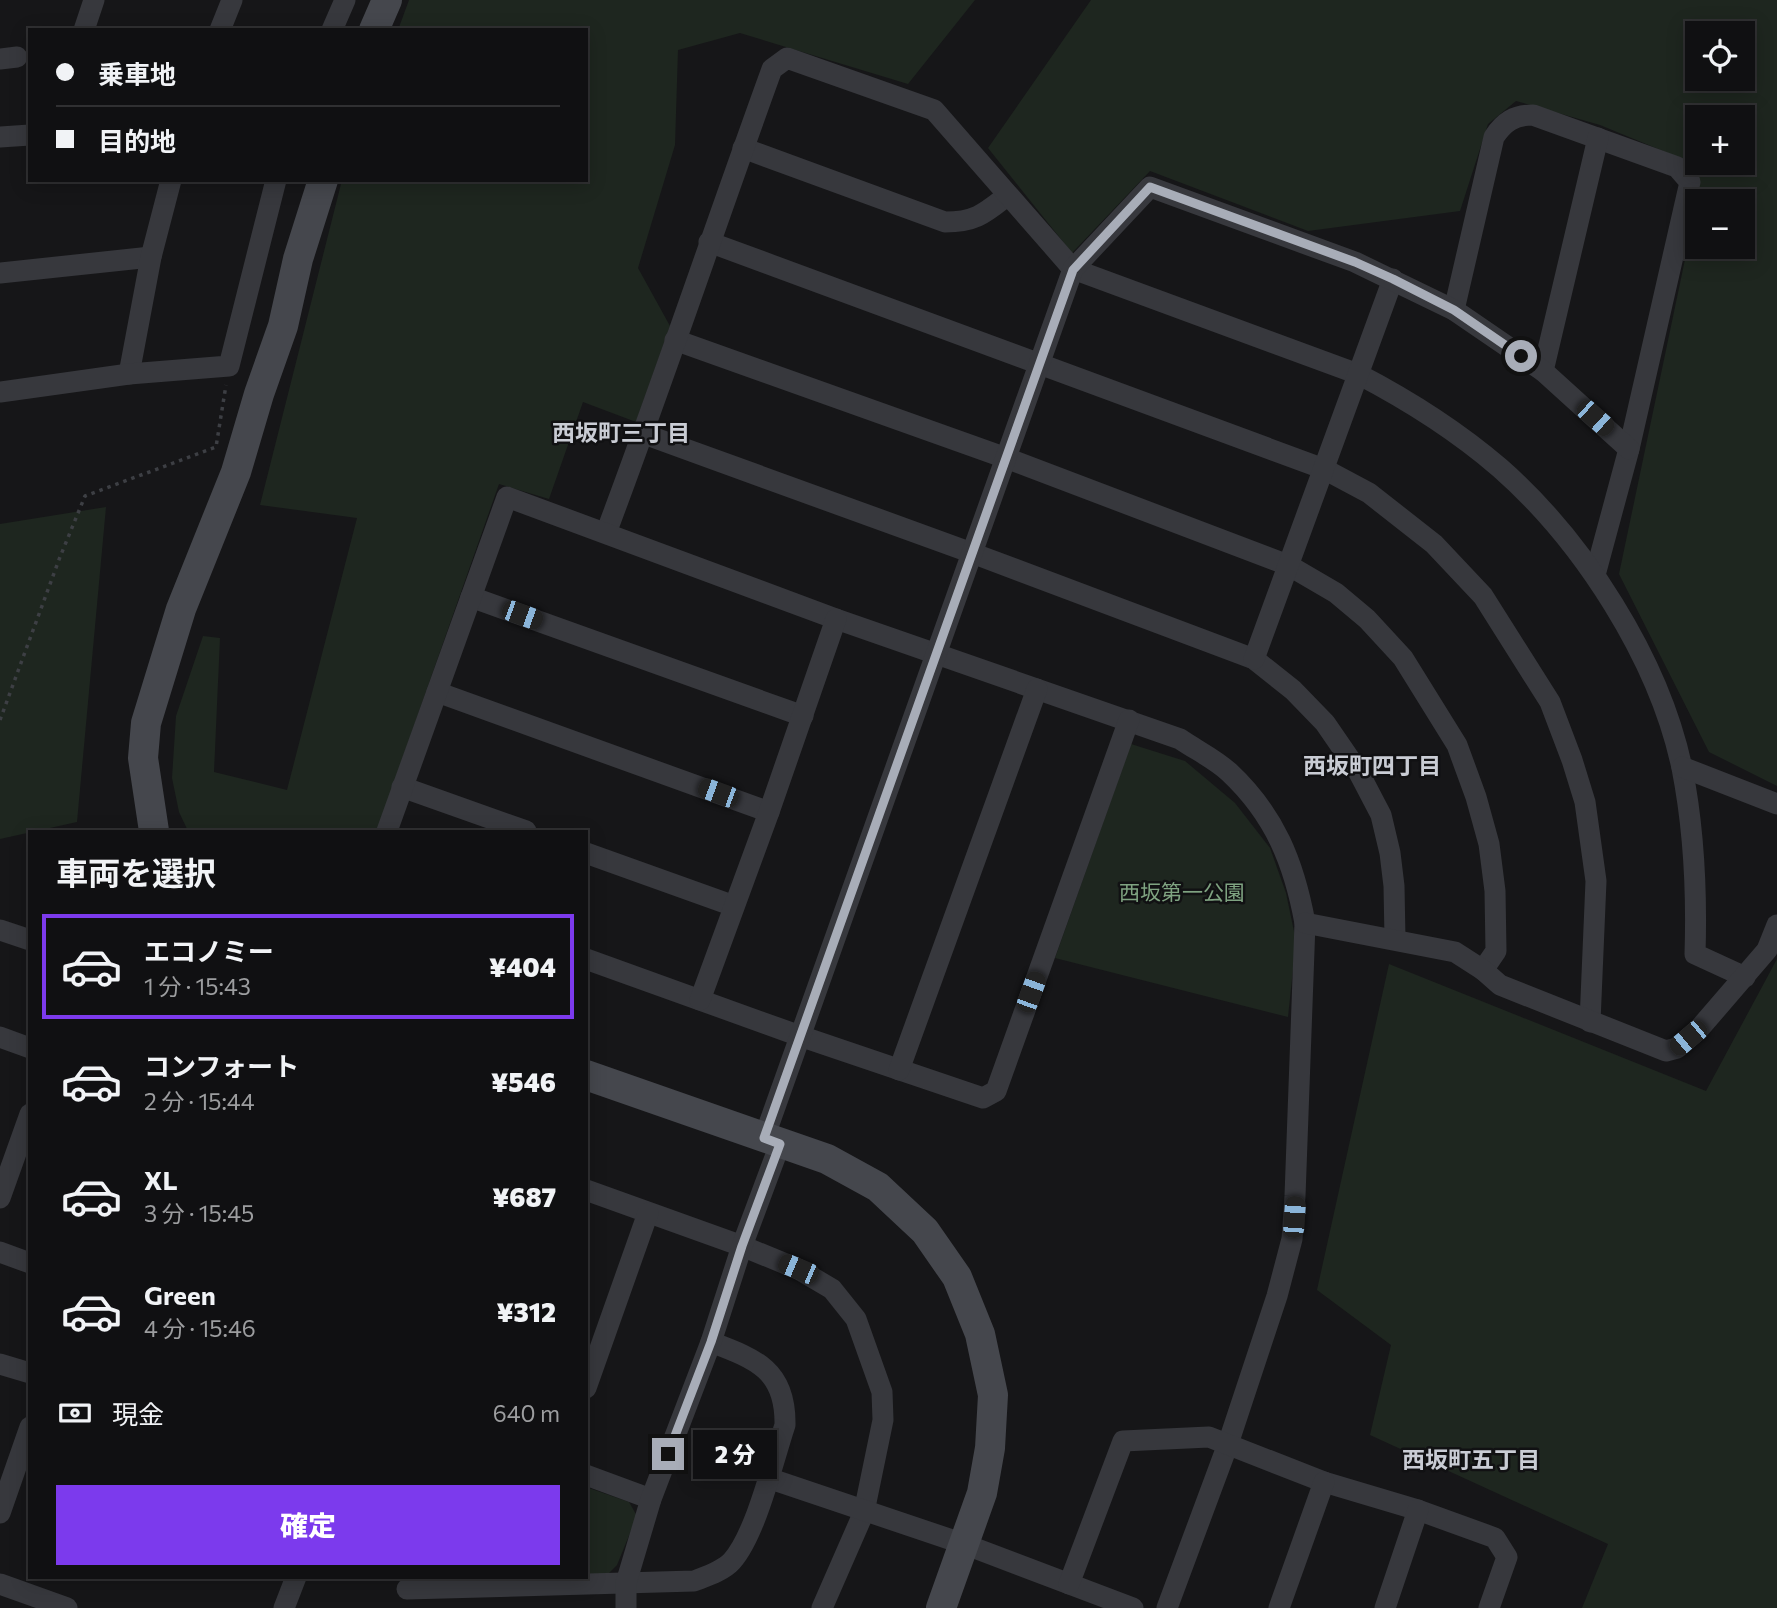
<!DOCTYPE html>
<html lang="ja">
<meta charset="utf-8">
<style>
body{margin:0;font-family:Commissioner,"Noto Sans JP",sans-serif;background:#1e1e20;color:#f1f3f6;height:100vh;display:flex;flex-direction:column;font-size:26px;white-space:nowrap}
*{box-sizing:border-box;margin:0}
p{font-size:23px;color:#9c9d9f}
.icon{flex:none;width:38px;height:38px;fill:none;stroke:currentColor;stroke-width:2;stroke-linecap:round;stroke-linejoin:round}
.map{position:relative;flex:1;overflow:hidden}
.details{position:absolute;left:28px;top:830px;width:560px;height:749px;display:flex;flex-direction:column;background:#101012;border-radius:0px;box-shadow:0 4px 18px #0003,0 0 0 2px #303032}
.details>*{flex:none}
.guide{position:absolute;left:28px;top:28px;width:560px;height:154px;border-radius:0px;box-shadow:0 4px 18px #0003,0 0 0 2px #303032;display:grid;align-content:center;height:154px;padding:0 28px;background:#101012}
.tools{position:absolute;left:1685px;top:21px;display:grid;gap:14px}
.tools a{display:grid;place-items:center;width:70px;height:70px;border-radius:0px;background:#101012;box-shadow:0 4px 18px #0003,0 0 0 2px #303032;font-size:35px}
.end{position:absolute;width:32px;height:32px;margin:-16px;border:9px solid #a8adb8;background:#111;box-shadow:0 0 0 4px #111}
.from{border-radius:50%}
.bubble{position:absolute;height:49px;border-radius:0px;background:#101012;box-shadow:0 4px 18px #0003,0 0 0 2px #303032;font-size:23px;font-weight:800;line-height:49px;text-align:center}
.car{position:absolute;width:21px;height:42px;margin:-21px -10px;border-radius:9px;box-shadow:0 0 5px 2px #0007;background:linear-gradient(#222 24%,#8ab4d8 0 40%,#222 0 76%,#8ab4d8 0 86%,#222 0)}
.guide b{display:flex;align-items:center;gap:24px;height:66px;font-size:26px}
.guide b+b{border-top:2px solid #303032}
.guide i{width:18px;height:18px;background:#f1f3f6}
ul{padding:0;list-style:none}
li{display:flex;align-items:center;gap:21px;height:105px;margin:0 14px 10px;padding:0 14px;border:4px solid transparent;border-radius:0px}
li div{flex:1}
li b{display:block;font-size:26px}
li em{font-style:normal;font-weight:800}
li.current{border-color:#7c3aed}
li>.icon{width:63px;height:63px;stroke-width:1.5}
h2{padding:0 28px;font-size:32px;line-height:84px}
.pay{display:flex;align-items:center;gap:18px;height:77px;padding:0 28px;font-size:26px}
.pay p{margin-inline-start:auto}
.cta{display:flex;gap:14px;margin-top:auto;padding:14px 28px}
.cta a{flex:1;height:80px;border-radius:0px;background:#7c3aed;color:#fff;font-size:28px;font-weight:800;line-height:80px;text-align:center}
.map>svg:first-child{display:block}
.green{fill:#1e261f;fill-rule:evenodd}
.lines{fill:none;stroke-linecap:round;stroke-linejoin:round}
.path{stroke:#3d3f44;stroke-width:3.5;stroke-dasharray:3.5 5;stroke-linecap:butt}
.street{stroke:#37383d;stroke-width:21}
.secondary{stroke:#45474d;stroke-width:30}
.route{stroke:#a8adb8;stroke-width:9}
.labels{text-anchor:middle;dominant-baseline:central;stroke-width:5;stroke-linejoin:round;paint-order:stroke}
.park-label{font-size:21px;fill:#7fa381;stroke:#111113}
.neighbourhood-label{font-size:23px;font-weight:bold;fill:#c9ccd4;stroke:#111113}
</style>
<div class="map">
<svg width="1777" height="1608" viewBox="0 0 1777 1608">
<rect width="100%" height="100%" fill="#161618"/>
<!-- green -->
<g class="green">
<polygon points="409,0 975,0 908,84 740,33 678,50 675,145 638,268 670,326 636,422 583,402 549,499 499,484 377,831 188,831 179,812 172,778 176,716 203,636 220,638 214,772 287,790 357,518 260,505 342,180 586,180 586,30 398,30"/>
<path d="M 1091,0 L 1777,0 L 1777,786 L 1709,752 L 1619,574 L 1700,188 L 1680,158 L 1600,125 L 1516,101 L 1488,124 L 1460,211 L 1308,231 L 1150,171 L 1072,253 L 988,148 ZM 1698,33 L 1743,33 L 1743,79 L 1698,79 ZM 1698,117 L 1743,117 L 1743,163 L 1698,163 ZM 1698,201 L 1743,201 L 1743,247 L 1698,247 Z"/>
<polygon points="106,507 77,822 0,839 0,524"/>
<polygon points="1131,744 1185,761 1235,803 1270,848 1286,893 1296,941 1288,1017 1055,958"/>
<polygon points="1777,959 1777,1608 1582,1608 1608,1544 1370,1435 1391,1345 1317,1290 1389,964 1706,1091"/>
<polygon points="586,1487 629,1502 637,1516 617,1565 606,1576 586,1576"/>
</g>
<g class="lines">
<!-- path -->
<polyline class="path" points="0,720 60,557 85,496 216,447 226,385"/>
<!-- street -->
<g class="street">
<polyline points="84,30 94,0"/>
<polyline points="220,30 232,0"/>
<polyline points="332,30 345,0"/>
<polyline points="0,59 17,57"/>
<polyline points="0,137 30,135"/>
<path d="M 743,148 L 945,222 C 976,222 985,213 1008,195"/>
<polyline points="709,242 1324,469 1369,493 1434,544 1483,596 1550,702 1572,760 1585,802 1596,881 1590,1022"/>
<polyline points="0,273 151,257"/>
<path d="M 1454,310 L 1494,137 C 1504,122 1514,115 1533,115 L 1677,167 L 1690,182 L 1629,449 L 1595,575"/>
<polyline points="675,340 1006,458 1288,565 1336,593 1367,619 1403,658 1457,745 1476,797 1489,844 1495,891 1496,951 1483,970"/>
<polyline points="1543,371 1598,138"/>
<polyline points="129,374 151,257 171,180"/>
<polyline points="0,392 129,374 229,366 276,180"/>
<polyline points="644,434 972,553 1254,659 1293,690 1325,723 1358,771 1381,815 1390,853 1394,886 1395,939"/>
<path d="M 606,533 C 664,379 716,223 772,69 L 787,58 L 934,110 L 1073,269 L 1358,374 C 1408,400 1457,431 1500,468 C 1583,541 1659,659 1682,768 C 1694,829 1697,891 1695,954 L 1745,977"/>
<polyline points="471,597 803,716"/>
<polyline points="1254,659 1393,279"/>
<polyline points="437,692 769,812"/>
<polyline points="1682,767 1777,804"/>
<polyline points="402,787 526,831"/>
<path d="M 387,831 L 507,497 L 836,619 L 1180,739 C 1196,750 1215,759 1229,772 C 1275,815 1294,863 1305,923 L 1295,1196 L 1292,1239 L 1277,1296 L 1228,1444 L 1167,1608"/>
<polyline points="586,853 734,906"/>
<polyline points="1305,923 1455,952 1483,970 1500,985 1666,1051 1677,1048 1699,1029 1767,950 1777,925"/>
<polyline points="0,930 30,940"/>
<polyline points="586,959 800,1036 983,1098 996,1091 1129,720"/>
<polyline points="700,1000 769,812 836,619"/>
<polyline points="0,1037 30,1048"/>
<polyline points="899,1070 1037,689"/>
<polyline points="764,1138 1073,269 1150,187 1355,262 1454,310 1543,371 1629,449"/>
<polyline points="586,1190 742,1246 798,1269 832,1289 856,1319 882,1392 883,1420 864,1512 822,1608"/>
<polyline points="0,1198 30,1114"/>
<polyline points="0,1252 30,1263"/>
<polyline points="0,1364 30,1373"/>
<polyline points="586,1388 648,1213"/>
<polyline points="586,1475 651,1499"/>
<polyline points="768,1478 964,1544 1133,1608"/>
<polyline points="0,1513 30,1427"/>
<polyline points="0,1584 67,1608"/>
<polyline points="1069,1584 1123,1441 1209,1437 1324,1482 1418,1510 1495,1538 1507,1557 1489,1608"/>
<path d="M 407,1589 L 694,1581 C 707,1576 723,1571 732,1561 C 756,1534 773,1461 785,1425 C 786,1370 756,1359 711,1342"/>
<polyline points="284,1608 296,1577"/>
<polyline points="626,1608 626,1583 651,1499 711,1342 742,1246 780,1144"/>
<polyline points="1279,1608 1324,1482"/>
<polyline points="1385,1608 1418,1510"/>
</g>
<!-- secondary -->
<g class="secondary">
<polyline points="374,30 387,0"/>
<polyline points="154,831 143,758 146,723 181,609 236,472 259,394 283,326 298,259 323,180"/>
<polyline points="586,1075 827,1159 878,1187 925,1231 957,1277 980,1334 993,1395 990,1448 982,1493 941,1608"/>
</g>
</g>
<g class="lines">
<!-- route -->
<polyline class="route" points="668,1454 711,1342 742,1246 780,1144 764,1138 1073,270 1150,187 1355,262 1393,279 1454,310 1521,356"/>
</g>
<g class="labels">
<!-- park labels -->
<g class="park-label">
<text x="1182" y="891">西坂第一公園</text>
</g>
<!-- neighbourhood labels -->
<g class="neighbourhood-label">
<text x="621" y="432">西坂町三丁目</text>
<text x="1372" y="765">西坂町四丁目</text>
<text x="1471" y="1459">西坂町五丁目</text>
</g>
</g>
</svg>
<div class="tools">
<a><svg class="icon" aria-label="locate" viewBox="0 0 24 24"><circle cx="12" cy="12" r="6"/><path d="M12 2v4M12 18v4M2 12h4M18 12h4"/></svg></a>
<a>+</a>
<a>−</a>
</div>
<i class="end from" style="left:1521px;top:356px"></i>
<i class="end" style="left:668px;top:1454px"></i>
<div class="bubble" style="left:693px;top:1430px;width:84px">2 分</div>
<i class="car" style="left:1595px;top:418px;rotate:132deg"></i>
<i class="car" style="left:522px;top:615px;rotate:110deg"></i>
<i class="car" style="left:718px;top:793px;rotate:290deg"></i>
<i class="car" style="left:1031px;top:992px;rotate:20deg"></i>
<i class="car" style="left:1688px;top:1038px;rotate:230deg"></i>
<i class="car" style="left:1294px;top:1217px;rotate:4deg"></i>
<i class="car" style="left:798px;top:1269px;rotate:293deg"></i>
<div class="guide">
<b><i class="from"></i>乗車地</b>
<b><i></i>目的地</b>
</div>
<section class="details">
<h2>車両を選択</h2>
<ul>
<li class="current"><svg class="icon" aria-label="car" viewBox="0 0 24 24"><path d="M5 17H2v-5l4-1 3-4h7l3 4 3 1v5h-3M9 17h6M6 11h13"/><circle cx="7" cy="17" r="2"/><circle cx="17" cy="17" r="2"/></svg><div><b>エコノミー</b><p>1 分 · 15:43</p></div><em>¥404</em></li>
<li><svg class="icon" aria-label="car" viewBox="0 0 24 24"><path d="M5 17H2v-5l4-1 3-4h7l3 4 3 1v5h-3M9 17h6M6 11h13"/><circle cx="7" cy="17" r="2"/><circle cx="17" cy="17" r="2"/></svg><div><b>コンフォート</b><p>2 分 · 15:44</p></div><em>¥546</em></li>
<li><svg class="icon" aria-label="car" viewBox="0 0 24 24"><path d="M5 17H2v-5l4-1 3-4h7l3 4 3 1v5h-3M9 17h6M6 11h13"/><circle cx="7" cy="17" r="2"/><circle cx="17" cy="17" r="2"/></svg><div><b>XL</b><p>3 分 · 15:45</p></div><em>¥687</em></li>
<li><svg class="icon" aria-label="car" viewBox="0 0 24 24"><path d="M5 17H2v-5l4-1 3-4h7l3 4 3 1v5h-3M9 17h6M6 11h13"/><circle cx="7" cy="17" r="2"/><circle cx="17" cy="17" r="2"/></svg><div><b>Green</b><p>4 分 · 15:46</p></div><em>¥312</em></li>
</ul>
<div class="pay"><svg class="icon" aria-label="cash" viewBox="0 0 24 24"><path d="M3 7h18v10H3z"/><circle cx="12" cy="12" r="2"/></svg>現金<p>640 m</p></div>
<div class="cta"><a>確定</a></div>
</section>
</div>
